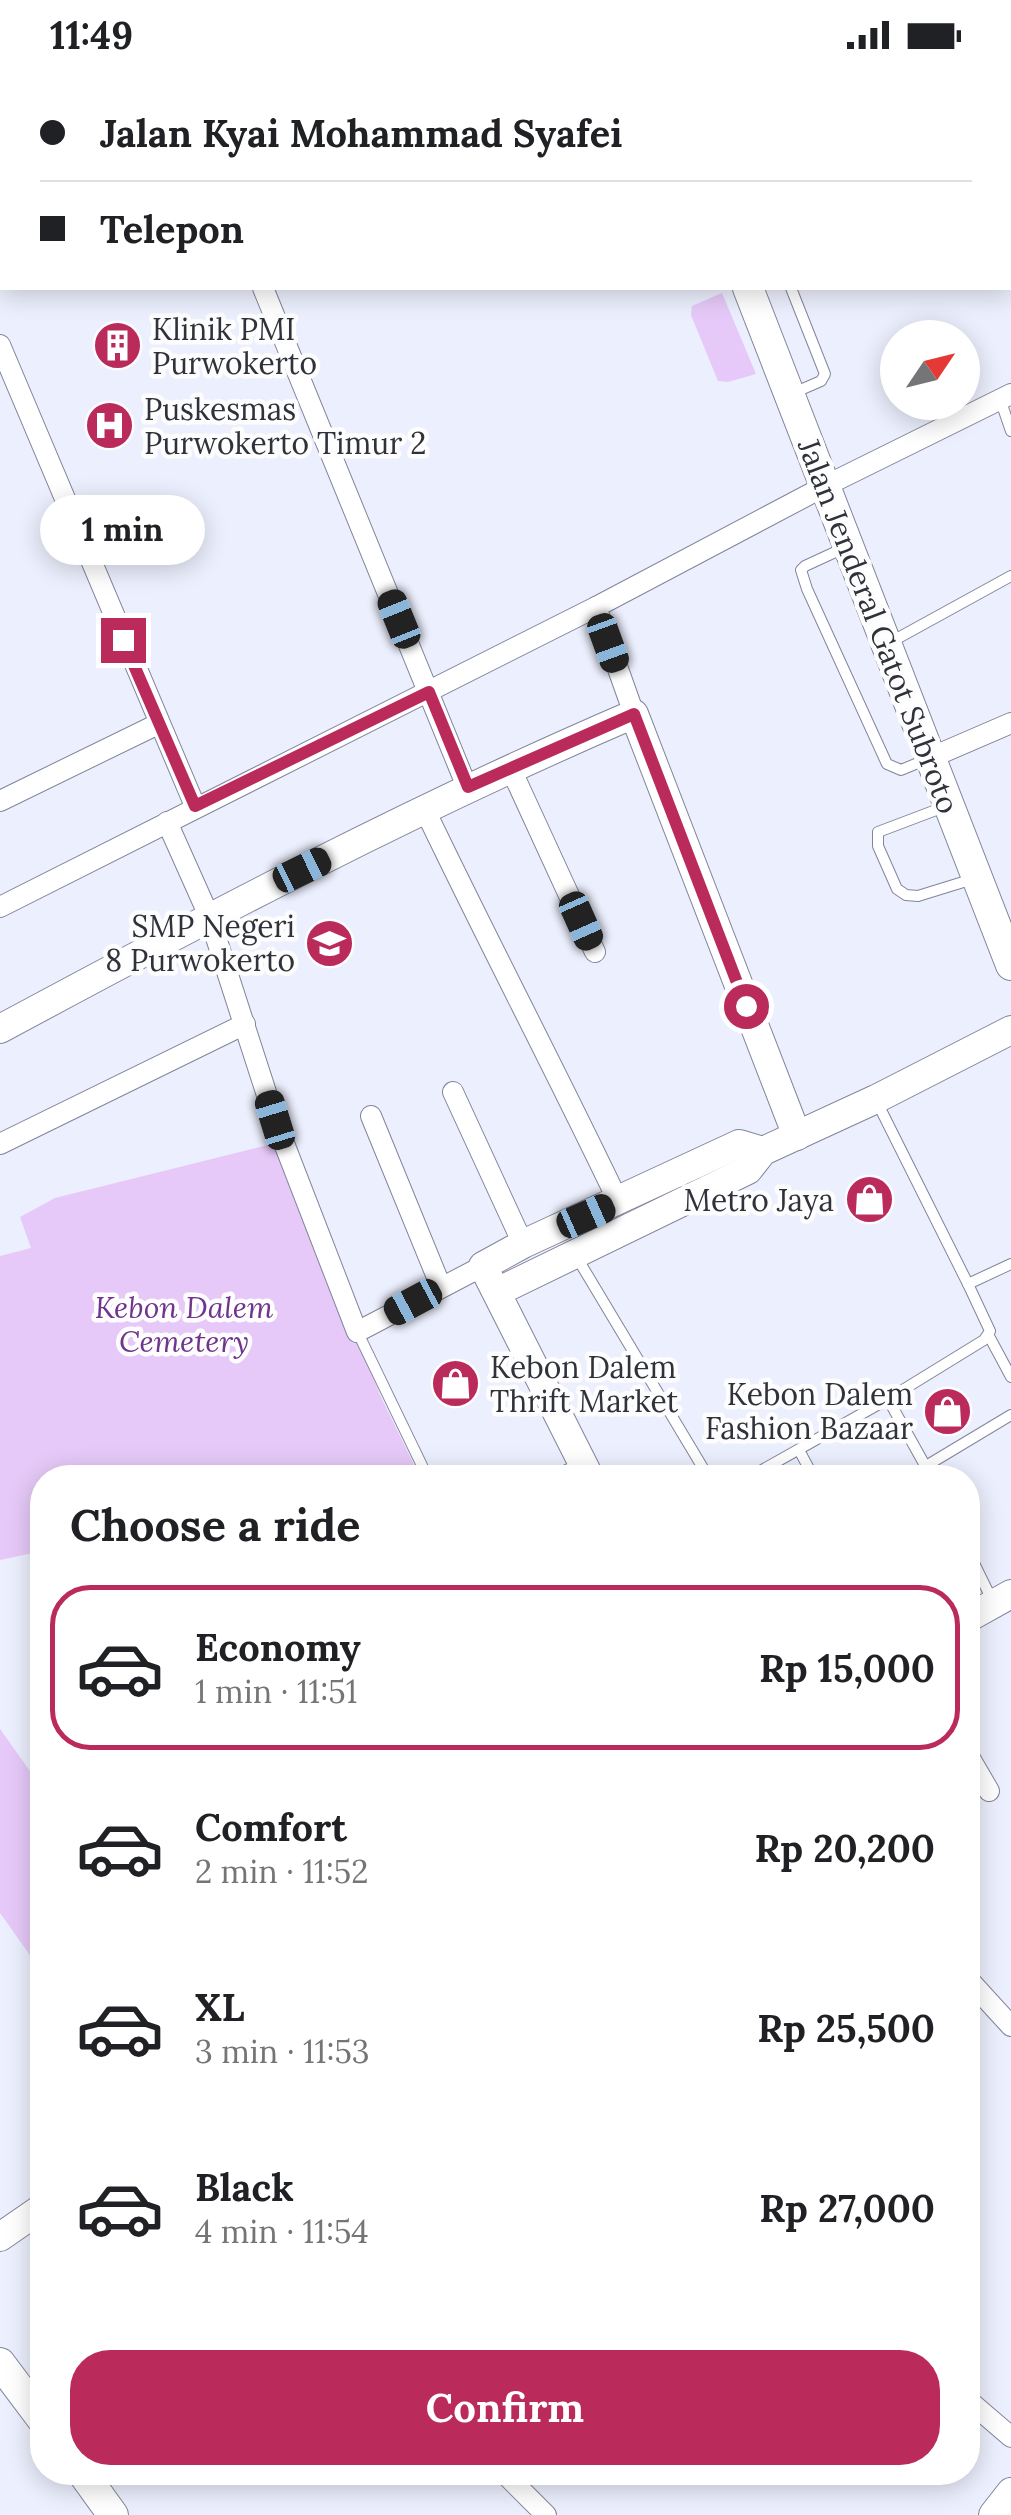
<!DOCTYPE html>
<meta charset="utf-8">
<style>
body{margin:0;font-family:Lora,serif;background:#f2f2f2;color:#202124;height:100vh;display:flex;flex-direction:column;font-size:38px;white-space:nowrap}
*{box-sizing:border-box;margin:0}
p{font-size:32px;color:#757577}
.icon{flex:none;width:55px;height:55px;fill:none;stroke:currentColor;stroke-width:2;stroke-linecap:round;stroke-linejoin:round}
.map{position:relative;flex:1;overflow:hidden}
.side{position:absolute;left:30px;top:1395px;width:950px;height:1020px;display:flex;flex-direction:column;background:#fff;border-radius:40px;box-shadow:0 5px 25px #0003}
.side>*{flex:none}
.top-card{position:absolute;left:0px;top:0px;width:1012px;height:220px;box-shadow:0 5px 25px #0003;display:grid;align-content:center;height:220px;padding:0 40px;background:#fff}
.needle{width:65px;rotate:55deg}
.controls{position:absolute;left:880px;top:250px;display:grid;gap:20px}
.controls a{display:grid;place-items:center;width:100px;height:100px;border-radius:50%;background:#fff;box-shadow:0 5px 25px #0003;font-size:50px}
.end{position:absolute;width:45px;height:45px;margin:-22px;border:12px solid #ba2b5b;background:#fff;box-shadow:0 0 0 5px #fff}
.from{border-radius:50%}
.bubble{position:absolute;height:70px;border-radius:35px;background:#fff;box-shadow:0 5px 25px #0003;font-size:32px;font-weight:700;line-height:70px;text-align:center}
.car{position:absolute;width:30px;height:60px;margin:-30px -15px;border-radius:12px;box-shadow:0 0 8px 2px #0007;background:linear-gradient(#222 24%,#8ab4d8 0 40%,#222 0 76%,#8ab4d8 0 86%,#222 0)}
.top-card b{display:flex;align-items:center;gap:35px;height:95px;font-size:38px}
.top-card b+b{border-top:2px solid #e0e0e0}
.top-card i{width:25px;height:25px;background:#202124}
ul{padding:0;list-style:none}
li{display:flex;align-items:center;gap:30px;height:165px;margin:0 20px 15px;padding:0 20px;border:5px solid transparent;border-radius:40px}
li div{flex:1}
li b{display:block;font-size:38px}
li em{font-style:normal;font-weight:700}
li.current{border-color:#ba2b5b}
li>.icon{width:90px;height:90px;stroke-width:1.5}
h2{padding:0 40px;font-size:45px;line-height:120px}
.action{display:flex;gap:20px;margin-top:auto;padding:20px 40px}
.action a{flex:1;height:115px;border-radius:40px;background:#ba2b5b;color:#fff;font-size:40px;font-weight:700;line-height:115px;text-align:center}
.status{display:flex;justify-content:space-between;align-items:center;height:70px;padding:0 50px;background:#fff;direction:ltr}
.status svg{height:28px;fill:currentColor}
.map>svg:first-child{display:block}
.green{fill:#e6c9f8}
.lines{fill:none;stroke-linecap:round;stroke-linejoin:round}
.lane-casing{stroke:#81859a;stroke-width:12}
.street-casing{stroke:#81859a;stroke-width:22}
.secondary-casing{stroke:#81859a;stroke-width:30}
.primary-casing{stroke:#81859a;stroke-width:32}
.lane{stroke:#fff;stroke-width:10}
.street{stroke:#fff;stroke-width:20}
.secondary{stroke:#fff;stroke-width:28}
.primary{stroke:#fff;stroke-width:30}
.route{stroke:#ba2b5b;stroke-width:12}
.labels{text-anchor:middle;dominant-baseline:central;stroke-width:9;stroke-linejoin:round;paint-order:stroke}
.poi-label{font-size:30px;fill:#30323b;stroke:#fdfdfd;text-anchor:start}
.street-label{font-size:30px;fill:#30323b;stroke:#fdfdfd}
.park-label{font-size:30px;font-style:italic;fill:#6f358d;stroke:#fdfdfd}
</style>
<div class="status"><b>11:49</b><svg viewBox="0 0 49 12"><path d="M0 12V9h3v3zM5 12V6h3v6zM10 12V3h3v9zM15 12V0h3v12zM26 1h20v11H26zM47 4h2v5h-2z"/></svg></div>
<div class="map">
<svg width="1011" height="2445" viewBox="0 0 1011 2445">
<rect width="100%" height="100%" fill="#eceffd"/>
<!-- green -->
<g class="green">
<polygon points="722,223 756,304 728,312 718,311 691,245 692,236"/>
<polygon points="284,1071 380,1325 420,1407 42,1408 42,1481 0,1490 0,1186 31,1178 20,1147 55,1128"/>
<polygon points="0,1659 42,1718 42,1902 0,1843"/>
</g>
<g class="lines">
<defs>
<g id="lane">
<polyline points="581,0 582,2"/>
<polyline points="791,324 821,311 825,304 791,218"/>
<polyline points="1000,329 1011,361"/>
<polyline points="844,478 805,496 801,500 807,519 887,694 901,700 930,688"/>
<polyline points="889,573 1011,506"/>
<polyline points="944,737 878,762 878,776 897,819 906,825 918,826 973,809"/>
<polyline points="876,1030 968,1214"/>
<polyline points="576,1186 709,1408"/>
<polyline points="358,1263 428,1408"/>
<polyline points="989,1266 1011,1307"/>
<polyline points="888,1329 932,1408"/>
<polyline points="799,1380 814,1408"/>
<polyline points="926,1396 1011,1345"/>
<polyline points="550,1408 581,1393"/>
<polyline points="748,1408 888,1329 984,1270 990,1261 968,1214 1011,1194"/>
<polyline points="968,1481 993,1532"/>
</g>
<g id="street">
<polyline points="121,2 126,0"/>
<polyline points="192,2 192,0"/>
<polyline points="0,65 2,64"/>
<polyline points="263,218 467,717"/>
<polyline points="0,275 195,736"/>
<polyline points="634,644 596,537 825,416 1011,324"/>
<polyline points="930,688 1011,653"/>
<polyline points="510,697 595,882"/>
<polyline points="0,731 158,654"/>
<path d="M 424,738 C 487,870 555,999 618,1131"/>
<polyline points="167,752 209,846 275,1050 357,1262 483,1196"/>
<polyline points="0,837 596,537"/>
<polyline points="453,1022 523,1174"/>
<polyline points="371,1046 441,1217"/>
<polyline points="0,1074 245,954"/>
<polyline points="968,1685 989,1721"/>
<polyline points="968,1909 1011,1956"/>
<polyline points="968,2330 1011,2367"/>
<polyline points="503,2402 546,2445"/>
</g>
<g id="secondary">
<path d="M 0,959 C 208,847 417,737 634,644 L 797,1066"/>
<polyline points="497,1222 748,1100 763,1081 876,1029 1011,960"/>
<polyline points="590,1408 483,1196 523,1174 739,1074 763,1081"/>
<polyline points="968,1548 1011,1524"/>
<polyline points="0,2167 42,2138"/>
<polyline points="993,2445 1011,2422"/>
</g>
<g id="primary">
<polyline points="663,0 664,2"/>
<polyline points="748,218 1011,895"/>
<polyline points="0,2293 42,2349"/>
<polyline points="82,2402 113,2445"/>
</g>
</defs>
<!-- lane casing -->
<use href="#lane" class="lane-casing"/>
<!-- street casing -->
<use href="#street" class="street-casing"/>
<!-- secondary casing -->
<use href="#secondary" class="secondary-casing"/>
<!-- primary casing -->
<use href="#primary" class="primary-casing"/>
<!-- lane -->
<use href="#lane" class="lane"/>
<!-- street -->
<use href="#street" class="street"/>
<!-- secondary -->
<use href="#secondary" class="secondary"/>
<!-- primary -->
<use href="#primary" class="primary"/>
</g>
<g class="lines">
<!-- route -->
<polyline class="route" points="123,570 195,736 429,622 468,717 634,644 746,936"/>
</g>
<!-- icons -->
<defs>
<symbol id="building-disc" viewBox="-11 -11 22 22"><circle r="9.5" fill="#ba2b5b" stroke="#fdfdfd"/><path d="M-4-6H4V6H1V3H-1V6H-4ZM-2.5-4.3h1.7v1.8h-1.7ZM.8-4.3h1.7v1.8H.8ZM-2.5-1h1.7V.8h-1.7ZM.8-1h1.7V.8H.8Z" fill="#fff"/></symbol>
<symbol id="hospital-disc" viewBox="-11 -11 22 22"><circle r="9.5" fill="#ba2b5b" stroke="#fdfdfd"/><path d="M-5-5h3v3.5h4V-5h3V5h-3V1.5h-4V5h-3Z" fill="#fff"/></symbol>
<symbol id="school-disc" viewBox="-11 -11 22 22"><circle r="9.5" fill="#ba2b5b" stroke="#fdfdfd"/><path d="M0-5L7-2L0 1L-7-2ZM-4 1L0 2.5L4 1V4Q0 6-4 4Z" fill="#fff"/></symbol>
<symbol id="shop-disc" viewBox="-11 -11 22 22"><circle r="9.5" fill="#ba2b5b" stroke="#fdfdfd"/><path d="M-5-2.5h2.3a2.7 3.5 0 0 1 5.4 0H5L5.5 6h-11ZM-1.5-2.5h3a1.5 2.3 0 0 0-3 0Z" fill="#fff"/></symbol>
</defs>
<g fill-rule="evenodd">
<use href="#building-disc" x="90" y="248" width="55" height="55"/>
<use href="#hospital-disc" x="82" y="328" width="55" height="55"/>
<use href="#school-disc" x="302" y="846" width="55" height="55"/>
<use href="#shop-disc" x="842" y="1102" width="55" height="55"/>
<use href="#shop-disc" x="428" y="1286" width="55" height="55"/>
<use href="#shop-disc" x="920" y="1314" width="55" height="55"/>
</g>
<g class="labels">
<!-- poi labels -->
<g class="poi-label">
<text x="152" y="259">Klinik PMI<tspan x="152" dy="34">Purwokerto</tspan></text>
<text x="144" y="339">Puskesmas<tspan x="144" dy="34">Purwokerto Timur 2</tspan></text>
<text x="295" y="856" text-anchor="end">SMP Negeri<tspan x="295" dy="34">8 Purwokerto</tspan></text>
<text x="834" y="1130" text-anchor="end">Metro Jaya</text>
<text x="490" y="1297">Kebon Dalem<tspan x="490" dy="34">Thrift Market</tspan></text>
<text x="913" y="1324" text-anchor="end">Kebon Dalem<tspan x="913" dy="34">Fashion Bazaar</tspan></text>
</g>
<!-- street labels -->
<g class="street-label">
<text transform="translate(879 556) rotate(69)">Jalan Jenderal Gatot Subroto</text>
</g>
<!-- park labels -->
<g class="park-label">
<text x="184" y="1237">Kebon Dalem<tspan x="184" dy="34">Cemetery</tspan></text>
</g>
</g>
</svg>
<div class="controls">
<a><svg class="needle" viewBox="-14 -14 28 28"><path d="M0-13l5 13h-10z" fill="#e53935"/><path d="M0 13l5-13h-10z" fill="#757577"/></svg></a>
</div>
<i class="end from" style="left:746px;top:936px"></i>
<i class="end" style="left:123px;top:570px"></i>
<div class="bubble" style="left:40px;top:425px;width:165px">1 min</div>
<i class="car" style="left:399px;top:549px;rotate:338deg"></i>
<i class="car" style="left:608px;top:573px;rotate:160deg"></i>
<i class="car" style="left:302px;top:800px;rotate:64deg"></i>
<i class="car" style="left:581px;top:851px;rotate:156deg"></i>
<i class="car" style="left:275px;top:1050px;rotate:343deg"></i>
<i class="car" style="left:586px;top:1146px;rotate:66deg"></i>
<i class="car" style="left:413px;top:1232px;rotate:242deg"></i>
<div class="top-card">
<b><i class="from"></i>Jalan Kyai Mohammad Syafei</b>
<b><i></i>Telepon</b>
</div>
<section class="side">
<h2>Choose a ride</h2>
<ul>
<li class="current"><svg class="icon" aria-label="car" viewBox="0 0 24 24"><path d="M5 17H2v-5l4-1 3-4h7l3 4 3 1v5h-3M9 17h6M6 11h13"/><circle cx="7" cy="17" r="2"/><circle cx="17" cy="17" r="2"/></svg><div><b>Economy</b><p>1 min · 11:51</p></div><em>Rp 15,000</em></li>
<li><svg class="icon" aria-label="car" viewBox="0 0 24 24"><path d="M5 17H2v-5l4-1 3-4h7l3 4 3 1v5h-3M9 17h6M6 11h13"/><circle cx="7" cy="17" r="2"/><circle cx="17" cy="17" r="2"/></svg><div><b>Comfort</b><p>2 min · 11:52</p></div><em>Rp 20,200</em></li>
<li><svg class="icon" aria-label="car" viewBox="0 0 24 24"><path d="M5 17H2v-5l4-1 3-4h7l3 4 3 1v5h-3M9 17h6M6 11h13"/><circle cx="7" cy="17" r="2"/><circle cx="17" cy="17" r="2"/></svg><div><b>XL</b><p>3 min · 11:53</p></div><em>Rp 25,500</em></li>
<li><svg class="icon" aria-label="car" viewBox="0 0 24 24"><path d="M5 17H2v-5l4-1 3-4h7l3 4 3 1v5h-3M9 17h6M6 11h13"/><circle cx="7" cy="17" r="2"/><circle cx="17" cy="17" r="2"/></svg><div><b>Black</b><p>4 min · 11:54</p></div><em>Rp 27,000</em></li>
</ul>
<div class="action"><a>Confirm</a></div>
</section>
</div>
